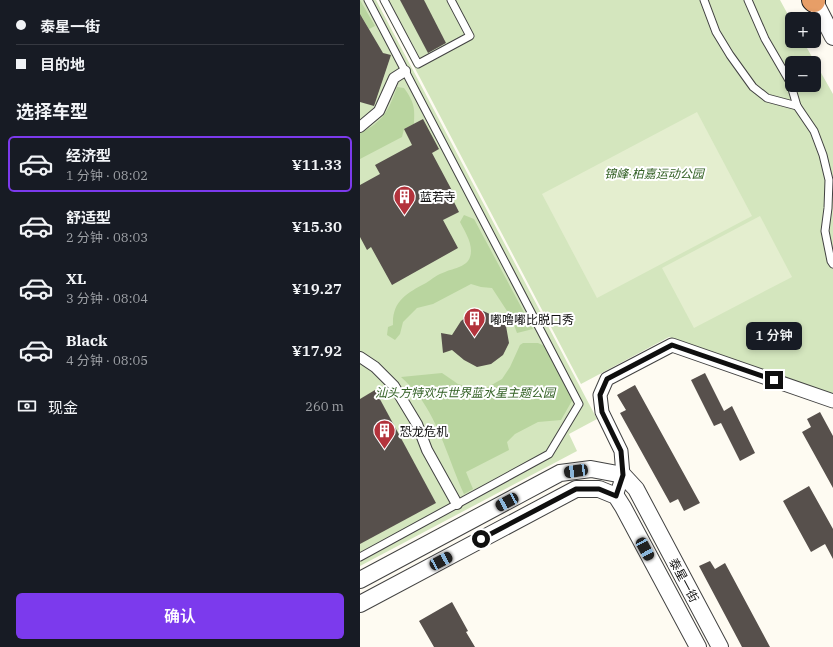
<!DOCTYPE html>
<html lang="zh">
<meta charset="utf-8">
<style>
body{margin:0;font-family:"IBM Plex Serif","Noto Sans SC",serif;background:#20242c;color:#f1f3f6;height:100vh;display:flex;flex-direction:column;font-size:15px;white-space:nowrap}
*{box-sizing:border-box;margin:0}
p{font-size:13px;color:#9ea1a6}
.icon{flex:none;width:22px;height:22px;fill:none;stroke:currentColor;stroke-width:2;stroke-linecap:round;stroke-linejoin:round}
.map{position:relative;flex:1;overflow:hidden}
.side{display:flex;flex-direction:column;background:#171b24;width:360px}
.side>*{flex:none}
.top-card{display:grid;align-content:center;height:88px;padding:0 16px;background:#171b24}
.fabs{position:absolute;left:425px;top:12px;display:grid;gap:8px}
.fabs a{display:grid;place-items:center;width:36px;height:36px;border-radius:6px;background:#171b24;box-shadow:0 2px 6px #0003;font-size:20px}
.end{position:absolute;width:18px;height:18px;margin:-9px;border:5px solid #0f0f0f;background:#fff;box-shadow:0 0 0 2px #fff}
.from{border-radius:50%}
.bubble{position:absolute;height:28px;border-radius:6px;background:#171b24;box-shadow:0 2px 6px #0003;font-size:13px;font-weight:600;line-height:28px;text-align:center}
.car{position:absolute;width:12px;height:24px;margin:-12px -6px;border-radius:5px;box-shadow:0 0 3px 1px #0007;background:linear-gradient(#222 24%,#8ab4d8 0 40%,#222 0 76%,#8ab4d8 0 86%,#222 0)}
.top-card b{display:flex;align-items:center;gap:14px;height:38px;font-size:15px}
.top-card b+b{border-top:1px solid #363941}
.top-card i{width:10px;height:10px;background:#f1f3f6}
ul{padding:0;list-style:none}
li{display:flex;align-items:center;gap:12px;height:56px;margin:0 8px 6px;padding:0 8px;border:2px solid transparent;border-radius:6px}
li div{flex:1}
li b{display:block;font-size:15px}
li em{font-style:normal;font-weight:600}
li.selected{border-color:#7c3aed}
li>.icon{width:36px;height:36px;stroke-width:1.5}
h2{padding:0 16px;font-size:18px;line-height:48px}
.pay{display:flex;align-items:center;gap:10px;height:44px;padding:0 16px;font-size:15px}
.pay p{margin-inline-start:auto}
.primary-button{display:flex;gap:8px;margin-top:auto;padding:8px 16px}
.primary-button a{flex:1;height:46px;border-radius:6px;background:#7c3aed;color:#fff;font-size:16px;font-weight:600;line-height:46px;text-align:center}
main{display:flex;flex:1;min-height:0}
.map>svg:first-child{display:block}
.green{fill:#d4e6be;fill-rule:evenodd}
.forest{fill:#b9d59f}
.pitch{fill:#e4eecf}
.building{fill:#57504c}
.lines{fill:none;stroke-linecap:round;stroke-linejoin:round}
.service-casing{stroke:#424242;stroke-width:9}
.pedestrian-casing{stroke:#424242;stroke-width:12}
.minor-casing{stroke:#424242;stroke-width:15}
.tertiary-casing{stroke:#424242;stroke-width:18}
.motorway-casing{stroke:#202020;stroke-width:24}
.service{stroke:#fff;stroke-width:7}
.pedestrian{stroke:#fff;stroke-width:10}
.minor{stroke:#fff;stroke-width:13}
.tertiary{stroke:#fff;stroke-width:16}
.motorway{stroke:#e79e67;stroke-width:22}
.route{stroke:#0f0f0f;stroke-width:5}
.labels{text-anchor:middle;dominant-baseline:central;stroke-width:4;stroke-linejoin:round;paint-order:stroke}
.park-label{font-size:12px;font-style:italic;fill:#336125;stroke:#fff}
.poi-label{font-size:12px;fill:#0f0f0f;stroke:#fff;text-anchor:start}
.street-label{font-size:12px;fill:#0f0f0f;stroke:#fff}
</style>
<main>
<section class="side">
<div class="top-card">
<b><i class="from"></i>泰星一街</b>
<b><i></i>目的地</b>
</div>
<h2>选择车型</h2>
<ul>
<li class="selected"><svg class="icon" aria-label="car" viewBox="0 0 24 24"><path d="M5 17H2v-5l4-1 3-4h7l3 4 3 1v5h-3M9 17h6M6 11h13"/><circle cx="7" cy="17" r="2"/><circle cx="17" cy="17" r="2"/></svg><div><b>经济型</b><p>1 分钟 · 08:02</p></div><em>¥11.33</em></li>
<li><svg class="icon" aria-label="car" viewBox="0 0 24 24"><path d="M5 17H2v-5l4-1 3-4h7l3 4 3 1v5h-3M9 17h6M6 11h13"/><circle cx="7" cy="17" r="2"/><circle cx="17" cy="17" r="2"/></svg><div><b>舒适型</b><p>2 分钟 · 08:03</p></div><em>¥15.30</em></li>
<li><svg class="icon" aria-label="car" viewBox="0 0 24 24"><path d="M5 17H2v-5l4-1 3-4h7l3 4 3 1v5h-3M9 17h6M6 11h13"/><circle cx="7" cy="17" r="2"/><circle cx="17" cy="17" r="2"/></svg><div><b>XL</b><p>3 分钟 · 08:04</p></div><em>¥19.27</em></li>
<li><svg class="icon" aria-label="car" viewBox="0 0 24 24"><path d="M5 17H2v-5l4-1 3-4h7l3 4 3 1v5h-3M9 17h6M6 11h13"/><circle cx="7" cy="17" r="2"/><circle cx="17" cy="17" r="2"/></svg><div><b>Black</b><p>4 分钟 · 08:05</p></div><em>¥17.92</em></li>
</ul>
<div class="pay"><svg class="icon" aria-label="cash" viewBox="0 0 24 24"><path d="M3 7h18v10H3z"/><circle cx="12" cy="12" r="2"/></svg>现金<p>260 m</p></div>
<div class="primary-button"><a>确认</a></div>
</section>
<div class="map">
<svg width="473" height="647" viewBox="0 0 473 647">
<rect width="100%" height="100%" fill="#fefbf2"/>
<!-- green -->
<g class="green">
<polygon points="0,0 16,0 237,419 209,434 217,451 0,566"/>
<path d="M 19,0 L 420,0 L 432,22 L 432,41 L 443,41 L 473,94 L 473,394 L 309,337 L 221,384 ZM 432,63 L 454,63 L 454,85 L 432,85 Z"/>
</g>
<!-- forest -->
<g class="forest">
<polygon points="0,0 15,26 9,29 2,17 0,16"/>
<path d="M 37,87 L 44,88 C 54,102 55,107 54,124 L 44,129 L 42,137 L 0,159 L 0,133 C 23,122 29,110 37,87 Z"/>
<path d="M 104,215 L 114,219 L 173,329 L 157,333 L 151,317 L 132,288 L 121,287 L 111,284 L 73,304 L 57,308 L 43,322 L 40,334 L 35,340 L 27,335 L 28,327 L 33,325 C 32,301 47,293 66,283 C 72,279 78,274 85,272 C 94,268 107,267 110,257 C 114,245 105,232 100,222 Z"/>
<path d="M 163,343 L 178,343 L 187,347 L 213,399 L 201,420 L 178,422 L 155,434 L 147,442 L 149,450 L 106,472 L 113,489 L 104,494 C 89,461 80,424 58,395 C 53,388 47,383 41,377 L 82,373 L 98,384 L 115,388 L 128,387 L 142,379 L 150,367 L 160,345 Z"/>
</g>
<!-- pitch -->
<g class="pitch">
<polygon points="337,112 392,216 237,298 182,194"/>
<polygon points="400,216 432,277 334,328 302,268"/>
</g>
<!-- building -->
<g class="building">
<polygon points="40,0 64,0 86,43 68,53"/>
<polygon points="0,14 23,53 31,55 14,106 0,102"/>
<polygon points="63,119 79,149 72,153 96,198 93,200 99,212 83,220 98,248 32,285 11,247 7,250 0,237 0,185 20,174 15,165 52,145 44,129"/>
<polygon points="123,311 132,315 146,326 149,343 143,355 131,364 117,367 104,360 92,350 83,353 81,333 92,335 101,321 110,314"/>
<polygon points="345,373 364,411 372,406 395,453 380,461 361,423 354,426 331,380"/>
<polygon points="275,385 340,503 324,511 318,499 310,503 260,413 266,410 257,395"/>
<polygon points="15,390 76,503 0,544 0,399"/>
<polygon points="460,412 473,436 473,488 442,432 451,427 447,419"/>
<polygon points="449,486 473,529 473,559 465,544 451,552 423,501"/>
<polygon points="350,561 355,569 365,563 410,647 382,647 339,566"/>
<polygon points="92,602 108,631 106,632 115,647 74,647 59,621"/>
</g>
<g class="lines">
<defs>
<g id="service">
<polyline points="24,0 58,64 110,36 91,0"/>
<polyline points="344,0 356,32 370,55 393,87 407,98 437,106"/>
<polyline points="388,0 405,39 430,82 437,106 454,131 463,155 469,180 468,208 465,231 471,261 473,264"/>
<polyline points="0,557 189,454 219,404 8,0"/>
</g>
<g id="pedestrian">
<polyline points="0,127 19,111 34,78 45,71"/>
<polyline points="0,357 15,367 34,386 57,424 67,450 97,504"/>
</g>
<polyline id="minor" points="256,496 263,475 261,451 242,412 240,395 247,379 312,345 473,401"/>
<g id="tertiary">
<polyline points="454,0 473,37"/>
<polyline points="0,580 200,473 231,469 263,475 276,489 360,647"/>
<polyline points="0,604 216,489 239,489 256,496 263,507 338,647"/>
</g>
<polyline id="motorway" points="453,0 454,1"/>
</defs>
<!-- service casing -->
<use href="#service" class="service-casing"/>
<!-- pedestrian casing -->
<use href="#pedestrian" class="pedestrian-casing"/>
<!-- minor casing -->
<use href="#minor" class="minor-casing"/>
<!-- tertiary casing -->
<use href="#tertiary" class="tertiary-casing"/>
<!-- motorway casing -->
<use href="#motorway" class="motorway-casing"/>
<!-- service -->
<use href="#service" class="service"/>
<!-- pedestrian -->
<use href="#pedestrian" class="pedestrian"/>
<!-- minor -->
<use href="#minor" class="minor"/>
<!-- tertiary -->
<use href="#tertiary" class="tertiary"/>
<!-- motorway -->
<use href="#motorway" class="motorway"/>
</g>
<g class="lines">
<!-- route -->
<polyline class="route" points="121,539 216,489 239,489 256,496 263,475 261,451 242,412 240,395 247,379 312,345 414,380"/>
</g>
<!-- icons -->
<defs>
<symbol id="building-pin" viewBox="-11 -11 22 30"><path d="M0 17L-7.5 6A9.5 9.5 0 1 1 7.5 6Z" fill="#b3333c" stroke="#fff"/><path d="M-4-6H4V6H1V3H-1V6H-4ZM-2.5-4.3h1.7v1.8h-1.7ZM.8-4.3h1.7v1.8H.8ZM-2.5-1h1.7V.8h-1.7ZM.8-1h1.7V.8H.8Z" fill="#fff"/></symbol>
</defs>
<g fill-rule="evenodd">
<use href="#building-pin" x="32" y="184" width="25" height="34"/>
<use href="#building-pin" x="102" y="306" width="25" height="34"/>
<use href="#building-pin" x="12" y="418" width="25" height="34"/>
</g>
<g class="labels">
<!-- park labels -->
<g class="park-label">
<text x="294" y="173">锦峰·柏嘉运动公园</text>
<text x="105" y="392">汕头方特欢乐世界蓝水星主题公园</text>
</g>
<!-- poi labels -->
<g class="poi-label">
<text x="60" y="196">蓝若寺</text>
<text x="130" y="319">嘟噜嘟比脱口秀</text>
<text x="40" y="431">恐龙危机</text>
</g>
<!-- street labels -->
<g class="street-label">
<text transform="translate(324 580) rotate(62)">泰星一街</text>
</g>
</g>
</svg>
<div class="fabs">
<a>+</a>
<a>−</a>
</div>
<i class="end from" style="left:121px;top:539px"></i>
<i class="end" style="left:414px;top:380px"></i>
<div class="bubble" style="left:386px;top:322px;width:56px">1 分钟</div>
<i class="car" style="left:216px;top:471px;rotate:262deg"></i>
<i class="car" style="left:147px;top:502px;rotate:242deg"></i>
<i class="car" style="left:285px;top:549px;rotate:152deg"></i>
<i class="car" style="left:81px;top:561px;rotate:62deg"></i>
</div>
</main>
